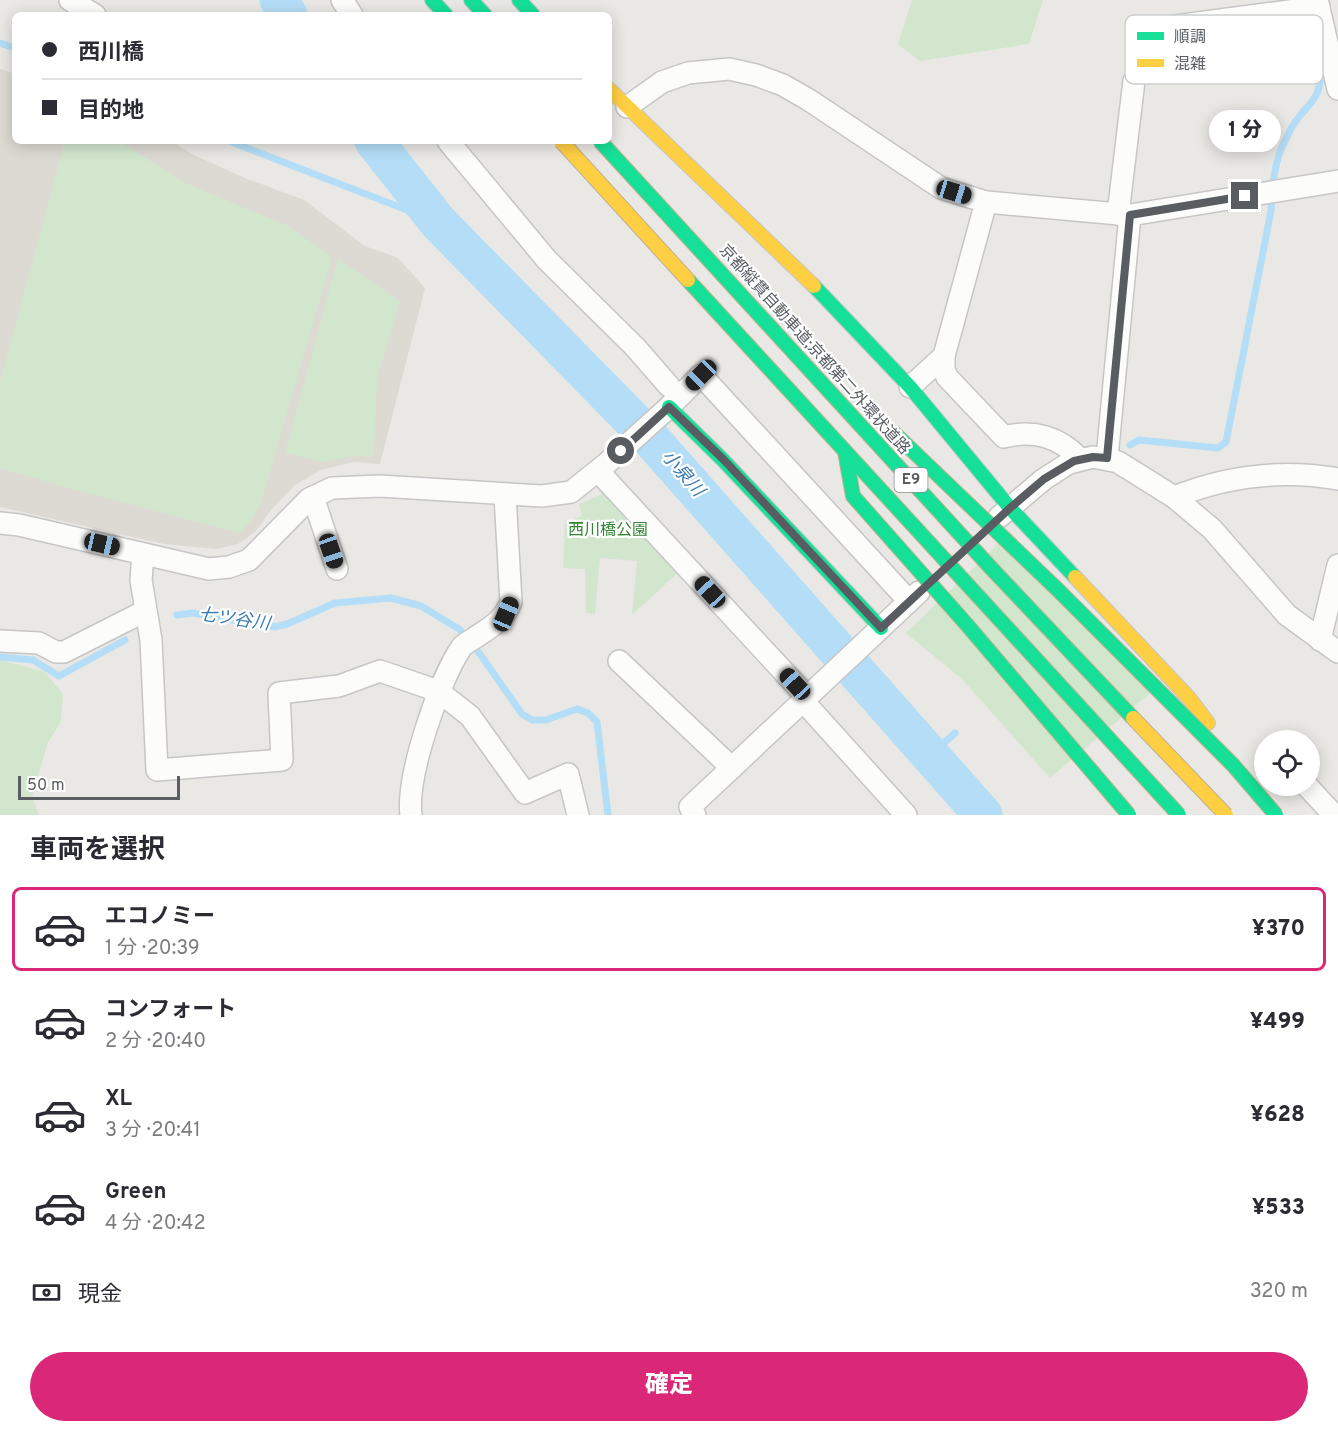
<!DOCTYPE html>
<html lang="ja">
<meta charset="utf-8">
<style>
body{margin:0;font-family:Overpass,"Noto Sans JP",sans-serif;background:#f2f2f3;color:#2b2b33;height:100vh;display:flex;flex-direction:column;font-size:22px;white-space:nowrap}
*{box-sizing:border-box;margin:0}
p{font-size:20px;color:#7c7c81}
.icon{flex:none;width:33px;height:33px;fill:none;stroke:currentColor;stroke-width:2;stroke-linecap:round;stroke-linejoin:round}
.map{position:relative;height:815px;overflow:hidden}
.details{display:flex;flex-direction:column;background:#fff;flex:1}
.details>*{flex:none}
.top-card{position:absolute;left:12px;top:12px;width:600px;height:132px;border-radius:9px;box-shadow:0 3px 15px #0003;display:grid;align-content:center;height:132px;padding:0 30px;background:#fff}
.buttons{position:absolute;left:1254px;top:730px;display:grid;gap:12px}
.buttons a{display:grid;place-items:center;width:66px;height:66px;border-radius:50%;background:#fff;box-shadow:0 3px 15px #0003;font-size:30px}
.scale{position:absolute;left:18px;bottom:15px;width:162px;box-sizing:border-box;padding-left:6px;border:3px solid #595d62;border-top:0;font-size:16px;line-height:21px;white-space:nowrap;color:#595d62;-webkit-text-stroke:4px #fff;paint-order:stroke}
.end{position:absolute;width:27px;height:27px;margin:-14px;border:8px solid #595d62;background:#fff;box-shadow:0 0 0 3px #fff}
.from{border-radius:50%}
.bubble{position:absolute;height:42px;border-radius:21px;background:#fff;box-shadow:0 3px 15px #0003;font-size:20px;font-weight:800;line-height:42px;text-align:center}
.car{position:absolute;width:18px;height:36px;margin:-18px -9px;border-radius:8px;box-shadow:0 0 4px 2px #0007;background:linear-gradient(#222 24%,#8ab4d8 0 40%,#222 0 76%,#8ab4d8 0 86%,#222 0)}
.top-card b{display:flex;align-items:center;gap:21px;height:57px;font-size:22px}
.top-card b+b{border-top:2px solid #e1e1e2}
.top-card i{width:15px;height:15px;background:#2b2b33}
ul{padding:0;list-style:none}
li{display:flex;align-items:center;gap:18px;height:84px;margin:0 12px 9px;padding:0 18px;border:3px solid transparent;border-radius:9px}
li div{flex:1}
li b{display:block;font-size:22px}
li em{font-style:normal;font-weight:800}
li.selected{border-color:#db2777}
li>.icon{width:54px;height:54px;stroke-width:1.5}
h2{padding:0 30px;font-size:27px;line-height:72px}
.pay{display:flex;align-items:center;gap:15px;height:66px;padding:0 30px;font-size:22px}
.pay p{margin-inline-start:auto}
.primary-button{display:flex;gap:12px;margin-top:auto;padding:12px 30px}
.primary-button a{flex:1;height:69px;border-radius:36px;background:#db2777;color:#fff;font-size:24px;font-weight:800;line-height:69px;text-align:center}
.map>svg:first-child{display:block}
.education{fill:#dddad3}
.green{fill:#d2e6ce}
.lines{fill:none;stroke-linecap:round;stroke-linejoin:round}
.stream{stroke:#b4def7;stroke-width:7}
.river{stroke:#b4def7;stroke-width:39}
.street-casing{stroke:#c6c6c6;stroke-width:24}
.fast-casing{stroke:#c5c5c4;stroke-width:16}
.slow-casing{stroke:#c5c5c4;stroke-width:16}
.street{stroke:#fcfcfb;stroke-width:21}
.fast{stroke:#16e098;stroke-width:14}
.slow{stroke:#ffcf43;stroke-width:14}
.fast-bridge-casing{stroke:#c1af91;stroke-width:16;stroke-linecap:butt}
.slow-bridge-casing{stroke:#c1af91;stroke-width:16;stroke-linecap:butt}
.fast-bridge{stroke:#16e098;stroke-width:14}
.slow-bridge{stroke:#ffcf43;stroke-width:14}
.route{stroke:#595d62;stroke-width:8}
.labels{text-anchor:middle;dominant-baseline:central;stroke-width:4.5;stroke-linejoin:round;paint-order:stroke}
.shield{fill:#fff;stroke:#8b8e91;stroke-width:1.5}
.shield-label{font-size:15px;font-weight:bold;fill:#595d62}
.street-label{font-size:16px;fill:#595d62;stroke:#fff}
.park-label{font-size:16px;fill:#368535;stroke:#fff}
.water-label{font-size:18px;font-style:italic;fill:#3c7bb0;stroke:#fff}
.key{fill:#fff;stroke:#cdced0;stroke-width:1.5}
.key-label{font-size:16px;fill:#595d62}
</style>
<div class="map">
<svg width="1338" height="815" viewBox="0 0 1338 815">
<rect width="100%" height="100%" fill="#e9e8e4"/>
<!-- education -->
<polygon class="education" points="0,69 15,74 15,141 171,141 194,155 245,178 304,200 365,246 398,258 425,288 380,464 354,462 321,470 295,485 271,510 255,532 238,544 217,549 164,544 0,507"/>
<!-- green -->
<g class="green">
<polygon points="912,0 1043,0 1029,44 920,61 898,44"/>
<polygon points="65,141 119,141 185,183 288,226 332,257 261,503 250,522 239,533 68,488 0,468 0,382"/>
<polygon points="338,259 400,301 377,378 374,457 355,456 322,462 285,453"/>
<polygon points="609,491 682,569 632,615 637,561 600,558 595,614 586,613 585,569 563,568 565,523 582,516 579,504"/>
<polygon points="998,544 1155,689 1050,778 962,679 906,633"/>
<polygon points="0,660 45,672 63,694 61,722 48,742 32,796 39,815 0,815"/>
</g>
<g class="lines">
<!-- stream -->
<g class="stream">
<polyline points="0,43 15,48"/>
<polyline points="229,141 438,222"/>
<path d="M 1130,445 L 1139,440 L 1218,448 L 1226,442 L 1271,211 C 1272,187 1274,159 1287,137 C 1290,130 1294,123 1299,117 C 1309,104 1319,97 1320,81 L 1307,12"/>
<polyline points="177,615 192,613 275,627 287,624 335,603 391,598 421,606 459,629 480,654 522,714 532,720 546,720 577,709 588,713 597,722 608,815"/>
<polyline points="0,657 33,660 59,676 125,640"/>
<polyline points="930,755 955,733"/>
</g>
<!-- river -->
<g class="river">
<polyline points="279,0 288,15"/>
<polyline points="374,141 438,222 650,438 983,815"/>
</g>
<defs>
<g id="street">
<polyline points="70,0 95,15"/>
<polyline points="342,0 352,15"/>
<polyline points="1317,0 1338,89"/>
<polyline points="1156,40 1160,28 1319,7"/>
<polyline points="627,107 662,82 688,73 729,69 756,75 783,85 809,100 941,188 986,202 1130,215 1338,181"/>
<polyline points="448,141 547,260 635,347 669,386"/>
<polyline points="1118,214 1134,81"/>
<path d="M 944,356 L 944,369 L 947,377 L 1004,437 C 1033,429 1060,437 1080,459"/>
<polyline points="910,387 944,356 986,202"/>
<polyline points="1107,458 1130,215"/>
<polyline points="598,471 808,698"/>
<polyline points="313,497 337,569"/>
<path d="M 1174,497 C 1227,476 1282,469 1338,479"/>
<polyline points="999,517 1044,479 1069,463 1093,457 1118,462 1174,497 1212,529 1287,615 1338,652"/>
<polyline points="0,523 19,525 209,569 229,567 249,560 309,499 332,488 380,486 542,496 571,492 606,464 669,407 701,375 909,601"/>
<polyline points="143,554 141,580 151,640 157,770 282,760 279,693 339,686 380,671 438,691 470,716 525,793 568,774 578,815"/>
<polyline points="1320,640 1338,565"/>
<polyline points="0,641 39,643 56,652 64,652 145,611"/>
<polyline points="619,661 732,768"/>
<polyline points="804,702 906,815"/>
<polyline points="1307,786 1334,815"/>
<path d="M 411,815 C 406,776 439,681 461,648 C 464,643 471,641 476,637 C 491,627 504,620 511,602 L 505,495"/>
<polyline points="695,815 690,807 919,592"/>
</g>
<g id="fast">
<polyline points="432,0 446,15"/>
<polyline points="471,0 485,15"/>
<polyline points="519,0 533,15"/>
<polyline points="814,286 910,387 1010,508 1075,577"/>
<polyline points="669,407 722,459 881,628"/>
</g>
<g id="slow">
<polyline points="609,89 814,286"/>
<polyline points="1075,577 1189,698 1208,723"/>
</g>
</defs>
<!-- street casing -->
<use href="#street" class="street-casing"/>
<!-- fast casing -->
<use href="#fast" class="fast-casing"/>
<!-- slow casing -->
<use href="#slow" class="slow-casing"/>
<!-- street -->
<use href="#street" class="street"/>
<!-- fast -->
<use href="#fast" class="fast"/>
<!-- slow -->
<use href="#slow" class="slow"/>
<defs>
<g id="fast-bridge">
<polyline points="600,141 992,569 1133,718"/>
<polyline points="688,280 1179,815"/>
<polyline points="892,431 1058,590 1233,765 1276,815"/>
<polyline points="845,451 853,496 968,626 1129,815"/>
</g>
<g id="slow-bridge">
<polyline points="561,141 688,280"/>
<polyline points="1133,718 1226,815"/>
</g>
</defs>
<!-- fast-bridge casing -->
<use href="#fast-bridge" class="fast-bridge-casing"/>
<!-- slow-bridge casing -->
<use href="#slow-bridge" class="slow-bridge-casing"/>
<!-- fast-bridge -->
<use href="#fast-bridge" class="fast-bridge"/>
<!-- slow-bridge -->
<use href="#slow-bridge" class="slow-bridge"/>
</g>
<g class="lines">
<!-- route -->
<polyline class="route" points="621,451 669,407 723,459 881,628 1010,508 1044,479 1074,461 1093,457 1107,458 1130,215 1245,196"/>
</g>
<g class="labels">
<!-- shield labels -->
<rect class="shield" x="894.5" y="468" width="33" height="24" rx="4.5"/>
<g class="shield-label">
<text x="911" y="480">E9</text>
</g>
<!-- street labels -->
<g class="street-label">
<text transform="translate(814 350) rotate(48)">京都縦貫自動車道;京都第二外環状道路</text>
</g>
<!-- park labels -->
<g class="park-label">
<text x="608" y="531">西川橋公園</text>
</g>
<!-- water labels -->
<g class="water-label">
<text transform="translate(682 474) rotate(49)">小泉川</text>
<text transform="translate(234 620) rotate(8)">七ツ谷川</text>
</g>
</g>
<!-- legend -->
<rect x="1125" y="15" width="198" height="69" rx="9" class="key"/>
<rect x="1137" y="32" width="27" height="8" fill="#16e098"/>
<rect x="1137" y="59" width="27" height="8" fill="#ffcf43"/>
<g class="key-label">
<text x="1174" y="42">順調</text>
<text x="1174" y="69">混雑</text>
</g>
</svg>
<div class="buttons">
<a><svg class="icon" aria-label="locate" viewBox="0 0 24 24"><circle cx="12" cy="12" r="6"/><path d="M12 2v4M12 18v4M2 12h4M18 12h4"/></svg></a>
</div>
<div class="scale">50 m</div>
<i class="end from" style="left:621px;top:451px"></i>
<i class="end" style="left:1245px;top:196px"></i>
<div class="bubble" style="left:1209px;top:110px;width:72px">1 分</div>
<i class="car" style="left:954px;top:192px;rotate:107deg"></i>
<i class="car" style="left:701px;top:375px;rotate:225deg"></i>
<i class="car" style="left:102px;top:544px;rotate:103deg"></i>
<i class="car" style="left:331px;top:551px;rotate:161deg"></i>
<i class="car" style="left:710px;top:592px;rotate:317deg"></i>
<i class="car" style="left:506px;top:614px;rotate:23deg"></i>
<i class="car" style="left:795px;top:684px;rotate:317deg"></i>
<div class="top-card">
<b><i class="from"></i>西川橋</b>
<b><i></i>目的地</b>
</div>
</div>
<section class="details">
<h2>車両を選択</h2>
<ul>
<li class="selected"><svg class="icon" aria-label="car" viewBox="0 0 24 24"><path d="M5 17H2v-5l4-1 3-4h7l3 4 3 1v5h-3M9 17h6M6 11h13"/><circle cx="7" cy="17" r="2"/><circle cx="17" cy="17" r="2"/></svg><div><b>エコノミー</b><p>1 分 · 20:39</p></div><em>¥370</em></li>
<li><svg class="icon" aria-label="car" viewBox="0 0 24 24"><path d="M5 17H2v-5l4-1 3-4h7l3 4 3 1v5h-3M9 17h6M6 11h13"/><circle cx="7" cy="17" r="2"/><circle cx="17" cy="17" r="2"/></svg><div><b>コンフォート</b><p>2 分 · 20:40</p></div><em>¥499</em></li>
<li><svg class="icon" aria-label="car" viewBox="0 0 24 24"><path d="M5 17H2v-5l4-1 3-4h7l3 4 3 1v5h-3M9 17h6M6 11h13"/><circle cx="7" cy="17" r="2"/><circle cx="17" cy="17" r="2"/></svg><div><b>XL</b><p>3 分 · 20:41</p></div><em>¥628</em></li>
<li><svg class="icon" aria-label="car" viewBox="0 0 24 24"><path d="M5 17H2v-5l4-1 3-4h7l3 4 3 1v5h-3M9 17h6M6 11h13"/><circle cx="7" cy="17" r="2"/><circle cx="17" cy="17" r="2"/></svg><div><b>Green</b><p>4 分 · 20:42</p></div><em>¥533</em></li>
</ul>
<div class="pay"><svg class="icon" aria-label="cash" viewBox="0 0 24 24"><path d="M3 7h18v10H3z"/><circle cx="12" cy="12" r="2"/></svg>現金<p>320 m</p></div>
<div class="primary-button"><a>確定</a></div>
</section>
